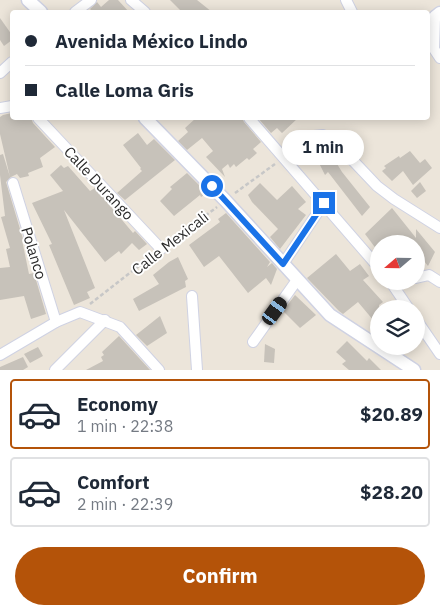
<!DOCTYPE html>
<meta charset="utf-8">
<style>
body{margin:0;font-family:"IBM Plex Sans",sans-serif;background:#f2f2f3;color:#1f2937;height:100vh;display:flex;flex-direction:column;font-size:19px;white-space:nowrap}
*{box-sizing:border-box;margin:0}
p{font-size:16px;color:#747a83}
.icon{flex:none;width:28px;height:28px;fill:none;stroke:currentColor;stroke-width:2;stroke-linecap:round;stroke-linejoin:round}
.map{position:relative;height:370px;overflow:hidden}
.panel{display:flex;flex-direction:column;background:#fff;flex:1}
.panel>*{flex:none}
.banner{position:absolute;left:10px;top:10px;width:420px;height:110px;border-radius:5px;box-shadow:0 2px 12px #0003;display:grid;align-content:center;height:110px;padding:0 15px;background:#fff}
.needle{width:32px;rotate:250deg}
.controls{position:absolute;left:370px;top:235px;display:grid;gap:10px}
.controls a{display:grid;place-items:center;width:55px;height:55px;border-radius:50%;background:#fff;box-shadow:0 2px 12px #0003;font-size:25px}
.end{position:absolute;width:22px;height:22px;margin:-11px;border:6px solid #1a73e8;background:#fff;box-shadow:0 0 0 2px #fff}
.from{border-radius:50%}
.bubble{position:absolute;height:35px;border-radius:18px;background:#fff;box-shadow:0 2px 12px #0003;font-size:16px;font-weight:700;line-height:35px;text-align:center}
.car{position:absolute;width:15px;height:30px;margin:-15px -8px;border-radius:6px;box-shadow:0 0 4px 1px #0007;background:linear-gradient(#222 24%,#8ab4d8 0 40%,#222 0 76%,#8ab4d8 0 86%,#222 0)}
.banner b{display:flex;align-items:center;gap:18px;height:48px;font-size:19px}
.banner b+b{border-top:1px solid #e0e1e3}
.banner i{width:12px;height:12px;background:#1f2937}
ul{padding:9px 0 0;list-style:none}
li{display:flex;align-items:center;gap:15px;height:70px;margin:0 10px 8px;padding:0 5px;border:2px solid #e0e1e3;border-radius:5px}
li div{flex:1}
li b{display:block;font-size:19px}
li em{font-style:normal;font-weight:700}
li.on{border-color:#b45309}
li>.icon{width:45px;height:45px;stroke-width:1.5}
.primary-button{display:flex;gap:10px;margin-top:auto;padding:10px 15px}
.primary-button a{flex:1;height:58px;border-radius:30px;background:#b45309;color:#fff;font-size:20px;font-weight:700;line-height:58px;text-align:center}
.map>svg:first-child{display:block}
.building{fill:#c7c2ba}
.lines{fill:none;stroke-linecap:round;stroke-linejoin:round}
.minor-casing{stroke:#cfd2e3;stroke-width:12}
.tertiary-casing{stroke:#cfd2e3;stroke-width:15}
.path{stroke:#c7c7c7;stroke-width:2.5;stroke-dasharray:4 2.5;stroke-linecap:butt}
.minor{stroke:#fff;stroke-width:10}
.tertiary{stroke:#fff;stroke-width:12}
.route{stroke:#1a73e8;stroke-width:6}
.labels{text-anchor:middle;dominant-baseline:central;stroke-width:4;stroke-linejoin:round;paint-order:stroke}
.street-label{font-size:15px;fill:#292929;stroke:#fff}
</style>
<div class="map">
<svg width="440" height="370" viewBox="0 0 440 370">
<rect width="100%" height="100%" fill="#ece5da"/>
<!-- building -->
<g class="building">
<polygon points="109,0 118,0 129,12 93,12 90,9 97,2 101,7"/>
<polygon points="170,0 197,0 212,12 182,12"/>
<polygon points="0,18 12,35 12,40 4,46 0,40"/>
<polygon points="12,113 12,118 31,118 33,123 55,147 40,158 43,167 28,173 29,176 20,178 17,174 11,177 6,182 23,239 22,240 29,274 34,273 46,314 31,319 24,296 0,300 0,268 10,267 6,249 10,248 1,217 5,216 0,175 0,155 3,154 10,177 0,134 0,117 3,115"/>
<polygon points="196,118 242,118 244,122 261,142 253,149 257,153 249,160 247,158 236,167 234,164 230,168 228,164 222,169 225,177 206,157 213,151 202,138 187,150 178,141 188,132 185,128"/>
<polygon points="258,118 298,118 282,133 277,128 271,133"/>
<polygon points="138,133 147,145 154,139 175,160 125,200 117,193 142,171 140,169 141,168 123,145"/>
<polygon points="319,143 331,154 342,172 370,207 362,216 328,172 325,175 318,161 316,163 310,155 308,152"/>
<polygon points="410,151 420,163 425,159 432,168 413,185 403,171 392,181 382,171 386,168 384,166 399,156 400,158"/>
<polygon points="61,165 64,168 68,166 90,191 95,188 133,233 135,231 147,244 139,250 132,243 121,254 119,251 105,262 64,210 95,288 87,292 90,298 74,305 49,245 52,244 32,203 63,191 50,175"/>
<polygon points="187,173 207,193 201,197 200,195 174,216 160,201 172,189 170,187"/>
<polygon points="420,182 426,191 417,198 411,191"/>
<polygon points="260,183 277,200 292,186 306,202 298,209 306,215 280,249 270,237 278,229 252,202 248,195"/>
<polygon points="392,208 416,238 416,229 435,252 428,266 416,251 416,244 379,244 377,250 365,234"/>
<polygon points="226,213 270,262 267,267 272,263 277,269 271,285 266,278 248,293 219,256 204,267 189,245 220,222 218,219"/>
<polygon points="336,254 350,271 360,264 369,276 363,280 383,302 379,305 379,327 358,302 343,314 339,311 307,278"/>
<polygon points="178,257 188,279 185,281 186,287 139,311 133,299 159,284 153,275 169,262"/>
<polygon points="295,295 316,315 300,328 283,311"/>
<polygon points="160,316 167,333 147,346 136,335"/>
<polygon points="119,336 150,370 86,370 103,361 101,357 104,355 102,352"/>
<polygon points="347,341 367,361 369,358 381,370 349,370 342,364 346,361 336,352"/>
<polygon points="265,344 275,349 274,363 264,362"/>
<polygon points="38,347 43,356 30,363 24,354"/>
<polygon points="23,357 28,367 23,370 0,370 0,367"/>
</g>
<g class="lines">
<defs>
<g id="minor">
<polyline points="131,0 145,12"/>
<polyline points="346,0 352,12"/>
<polyline points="75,12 91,0"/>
<polyline points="435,17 434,49 440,58"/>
<polyline points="0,73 12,62"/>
<polyline points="0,108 12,106"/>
<polyline points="38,118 161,249"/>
<polyline points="249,118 379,268"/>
<polyline points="285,157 314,136 323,135 331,139 341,148 377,186 394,199 440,228"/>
<polyline points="13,183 56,322"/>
<polyline points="283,264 324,203"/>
<polyline points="416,278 429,275 440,282"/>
<polyline points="390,281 409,309"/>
<polyline points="192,296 197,370"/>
<polyline points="416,319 440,354"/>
<polyline points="253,342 297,280"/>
<polyline points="0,355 56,322 80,312 120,327 159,370"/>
<polyline points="55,370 105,320"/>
</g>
<g id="tertiary">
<polyline points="28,0 41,12"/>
<polyline points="435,17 440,13"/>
<polyline points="145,118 225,200 330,315 414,370"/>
</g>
</defs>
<!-- minor casing -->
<use href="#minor" class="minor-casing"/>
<!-- tertiary casing -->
<use href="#tertiary" class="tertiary-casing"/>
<!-- path -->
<g class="path">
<polyline points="235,193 275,164"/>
<polyline points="169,243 217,207"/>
<polyline points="90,304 153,255"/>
</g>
<!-- minor -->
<use href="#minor" class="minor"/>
<!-- tertiary -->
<use href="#tertiary" class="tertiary"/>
</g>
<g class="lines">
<!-- route -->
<polyline class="route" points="212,186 283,264 324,203"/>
</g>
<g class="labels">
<!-- street labels -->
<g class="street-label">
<text transform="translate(99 183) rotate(47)">Calle Durango</text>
<text transform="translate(170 243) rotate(-38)">Calle Mexicali</text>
<text transform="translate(34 253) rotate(73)">Polanco</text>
</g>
</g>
</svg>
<div class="controls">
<a><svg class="needle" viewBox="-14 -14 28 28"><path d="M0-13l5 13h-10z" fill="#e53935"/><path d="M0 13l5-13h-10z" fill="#747a83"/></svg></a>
<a><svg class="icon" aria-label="layers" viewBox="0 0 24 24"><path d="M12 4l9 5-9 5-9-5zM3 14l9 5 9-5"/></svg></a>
</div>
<i class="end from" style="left:212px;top:186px"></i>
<i class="end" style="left:324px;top:203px"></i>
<div class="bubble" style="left:282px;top:130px;width:82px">1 min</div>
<i class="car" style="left:275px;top:311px;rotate:36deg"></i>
<div class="banner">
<b><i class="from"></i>Avenida México Lindo</b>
<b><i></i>Calle Loma Gris</b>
</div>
</div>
<section class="panel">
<ul>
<li class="on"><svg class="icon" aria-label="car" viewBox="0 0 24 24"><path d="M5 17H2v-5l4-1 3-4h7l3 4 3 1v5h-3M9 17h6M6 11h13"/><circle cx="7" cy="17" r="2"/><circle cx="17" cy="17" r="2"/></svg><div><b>Economy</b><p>1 min · 22:38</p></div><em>$20.89</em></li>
<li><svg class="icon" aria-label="car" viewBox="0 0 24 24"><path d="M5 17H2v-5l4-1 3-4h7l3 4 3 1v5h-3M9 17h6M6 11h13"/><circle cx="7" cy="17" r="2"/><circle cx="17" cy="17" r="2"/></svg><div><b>Comfort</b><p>2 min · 22:39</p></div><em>$28.20</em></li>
</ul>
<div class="primary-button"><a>Confirm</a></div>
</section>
